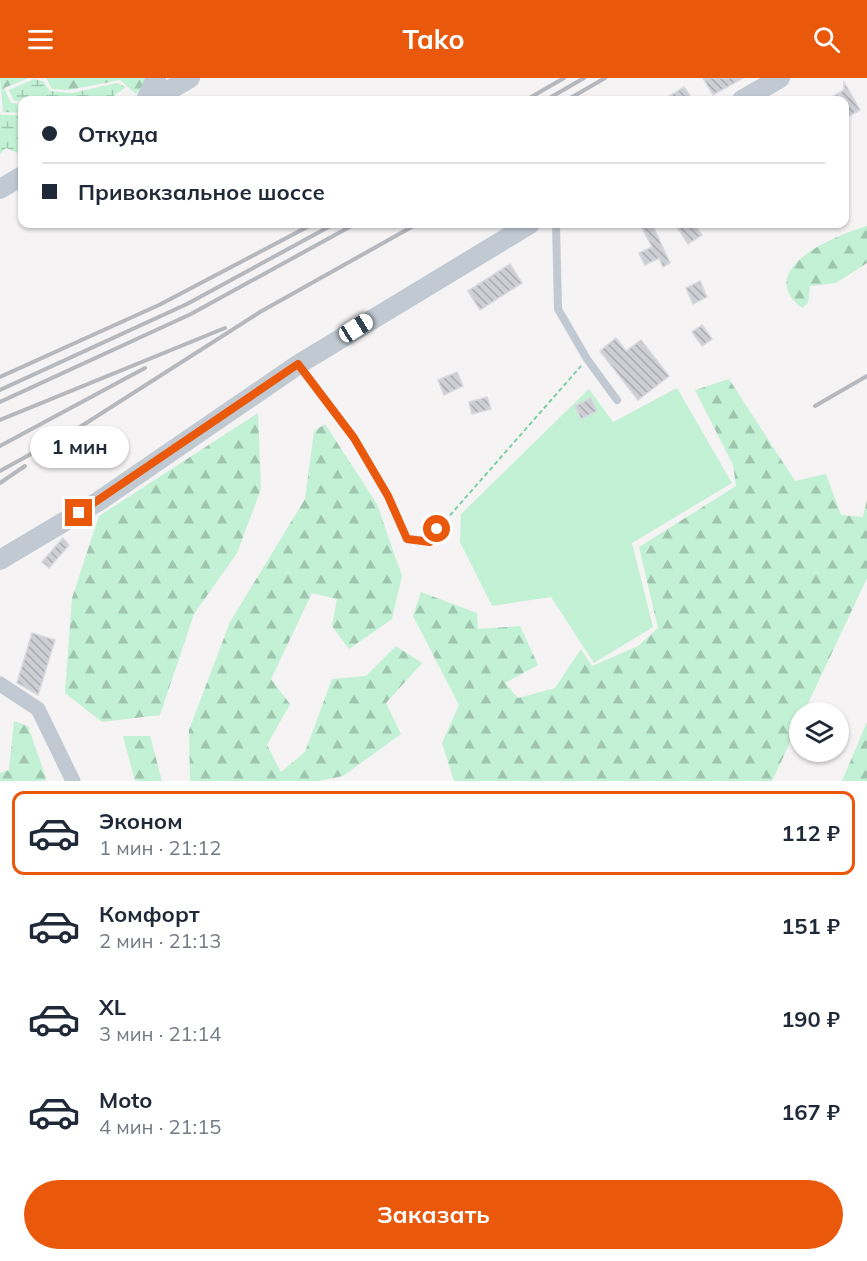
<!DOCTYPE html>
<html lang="ru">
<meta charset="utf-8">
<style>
body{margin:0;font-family:Mulish,sans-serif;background:#f2f2f3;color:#1f2937;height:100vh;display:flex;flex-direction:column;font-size:22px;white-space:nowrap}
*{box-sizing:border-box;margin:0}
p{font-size:20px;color:#747a83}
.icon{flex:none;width:33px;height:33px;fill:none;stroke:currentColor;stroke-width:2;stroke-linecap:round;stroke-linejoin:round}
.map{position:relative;height:703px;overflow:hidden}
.panel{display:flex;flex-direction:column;background:#fff;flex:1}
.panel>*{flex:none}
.hud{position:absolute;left:18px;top:18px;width:831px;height:132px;border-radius:12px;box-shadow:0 2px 4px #0004;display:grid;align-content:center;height:132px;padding:0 24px;background:#fff}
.tools{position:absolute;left:789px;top:624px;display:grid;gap:12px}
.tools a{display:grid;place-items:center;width:60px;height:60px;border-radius:50%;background:#fff;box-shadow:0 2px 4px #0004;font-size:30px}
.end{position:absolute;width:27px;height:27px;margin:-14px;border:8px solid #ea580c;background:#fff;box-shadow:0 0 0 3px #fff}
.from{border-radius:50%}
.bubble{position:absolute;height:42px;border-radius:21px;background:#fff;box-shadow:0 2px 4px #0004;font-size:20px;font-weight:700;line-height:42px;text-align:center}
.car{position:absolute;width:18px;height:36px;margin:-18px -9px;border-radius:8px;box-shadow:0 0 4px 2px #0007;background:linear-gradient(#fff 24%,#345 0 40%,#fff 0 76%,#345 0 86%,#fff 0)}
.hud b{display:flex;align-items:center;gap:21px;height:57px;font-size:22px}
.hud b+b{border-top:2px solid #e0e1e3}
.hud i{width:15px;height:15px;background:#1f2937}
ul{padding:10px 0 0;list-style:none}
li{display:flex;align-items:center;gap:18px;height:84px;margin:0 12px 9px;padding:0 12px;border:3px solid transparent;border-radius:12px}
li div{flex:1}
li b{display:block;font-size:22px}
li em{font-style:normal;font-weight:700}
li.active{border-color:#ea580c}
li>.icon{width:54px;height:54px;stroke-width:1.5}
.button{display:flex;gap:12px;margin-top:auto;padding:12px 24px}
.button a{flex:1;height:69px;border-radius:36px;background:#ea580c;color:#fff;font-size:24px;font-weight:700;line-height:69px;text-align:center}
header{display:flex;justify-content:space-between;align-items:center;height:78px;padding:0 24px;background:#ea580c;color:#fff;font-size:27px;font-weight:700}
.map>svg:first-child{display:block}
.forest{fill:url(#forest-firs)}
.wetland{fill:url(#wetland-marsh)}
.garden{fill:#c3f1d5}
.building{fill:url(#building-back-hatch);stroke:#d7d9de;stroke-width:1.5}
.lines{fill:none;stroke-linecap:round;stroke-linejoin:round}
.path{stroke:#7ad0a6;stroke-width:2;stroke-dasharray:4.5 3;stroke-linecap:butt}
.service{stroke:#c1cad2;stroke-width:8}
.minor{stroke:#c1cad2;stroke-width:15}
.tertiary{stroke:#c1cad2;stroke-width:20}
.rail{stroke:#b5b8bd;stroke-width:4}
.route{stroke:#ea580c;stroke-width:8}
</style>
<header><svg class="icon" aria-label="menu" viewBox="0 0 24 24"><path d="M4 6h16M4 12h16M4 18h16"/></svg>Tako<svg class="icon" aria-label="search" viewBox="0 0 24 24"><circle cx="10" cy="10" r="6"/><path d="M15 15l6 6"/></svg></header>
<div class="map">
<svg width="867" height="703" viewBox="0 0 867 703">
<defs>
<pattern id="forest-firs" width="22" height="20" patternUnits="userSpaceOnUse" patternTransform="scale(1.5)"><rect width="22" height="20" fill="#c3f1d5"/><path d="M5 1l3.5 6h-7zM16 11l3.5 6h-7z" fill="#a0c6b0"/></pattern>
<pattern id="wetland-marsh" width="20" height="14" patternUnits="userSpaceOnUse" patternTransform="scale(1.5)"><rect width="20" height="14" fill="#c3f1d5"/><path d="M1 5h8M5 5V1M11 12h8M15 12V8" fill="none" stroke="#a0c6b0"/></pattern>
<pattern id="building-back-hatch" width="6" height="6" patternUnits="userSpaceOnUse" patternTransform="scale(1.5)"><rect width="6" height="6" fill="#cdcfd5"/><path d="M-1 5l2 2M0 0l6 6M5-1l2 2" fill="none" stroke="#a8abb0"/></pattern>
</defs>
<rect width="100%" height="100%" fill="#f5f3f3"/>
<!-- forest -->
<g class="forest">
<polygon points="0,0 29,0 4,10 11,25 22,26 22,35 3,34"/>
<polygon points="46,0 146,0 147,2 136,16 120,2 69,12 52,11"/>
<path d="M 867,148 L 867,185 L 836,205 L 810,208 L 808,225 L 802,230 C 752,191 836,157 867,148 Z"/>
<polygon points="729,301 795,403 826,396 841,437 863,439 867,422 867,500 804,634 800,634 799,645 772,703 454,703 442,665 459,627 413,538 421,514 477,535 478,551 520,548 538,587 505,605 518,620 555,610 581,571 592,588 638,568 658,550 639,469 736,408 733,387 695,312"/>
<polygon points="258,335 261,411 237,475 194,536 160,637 102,644 65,615 72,520 99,438"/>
<polygon points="325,346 377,426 402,498 392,541 349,571 332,548 337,521 312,515 271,601 290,626 267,667 281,694 305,674 332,601 366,598 396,568 422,585 386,625 401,656 343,698 319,703 190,703 189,652 230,544 305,421 314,353"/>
<polygon points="14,643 28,648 46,700 45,703 0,703 0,695 9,692"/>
<polygon points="867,644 867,703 842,703"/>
<polygon points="123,658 150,658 162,703 135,703"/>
</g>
<!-- wetland -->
<g class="wetland">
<polygon points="34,1 43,3 50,13 72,15 117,5 126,9 108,22 14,23 9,12"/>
<polygon points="0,34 1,37 22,37 22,71 18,75 6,70 0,76"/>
</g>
<!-- garden -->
<polygon class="garden" points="677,310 732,405 632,465 653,549 594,585 551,519 492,528 460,464 461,436 589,311 613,344"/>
<!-- building -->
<g class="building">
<polygon points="703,0 743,0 713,17"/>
<polygon points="844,4 860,32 844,41 844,22 827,22 844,12"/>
<polygon points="684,9 693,22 663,22"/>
<polygon points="640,146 652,146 670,185 663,189 659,180 645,187 639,175 652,169"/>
<polygon points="675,146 694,146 702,157 688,166"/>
<polygon points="510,186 522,205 480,232 468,213"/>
<polygon points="700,203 707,219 693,226 686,210"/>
<polygon points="702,247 712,261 702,268 692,254"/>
<polygon points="616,260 626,273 641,262 669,298 638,322 600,273"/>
<polygon points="457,294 463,308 444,317 438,302"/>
<polygon points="487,319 491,331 472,336 469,324"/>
<polygon points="591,320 597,333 581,341 575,328"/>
<polygon points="63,460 69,467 49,490 42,484"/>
<polygon points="32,555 55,562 38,617 17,605"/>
</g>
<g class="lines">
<!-- path -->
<polyline class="path" points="445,443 581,288"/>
<!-- service -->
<g class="service">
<polyline points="556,146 558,231 587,281 617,322"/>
<polyline points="299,287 354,360 388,418 407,461 430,463 437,451"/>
</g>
<!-- minor -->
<polyline class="minor" points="0,606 38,631 73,703"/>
<!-- tertiary -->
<g class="tertiary">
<polyline points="146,22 156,0"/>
<polyline points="152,22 190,0"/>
<polyline points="742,22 780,0"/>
<polyline points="0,111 22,98"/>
<polyline points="0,482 99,423 299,286 530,146"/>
</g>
<!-- rail -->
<g class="rail">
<polyline points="526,22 564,0"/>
<polyline points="546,22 584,0"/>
<polyline points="567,22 605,0"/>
<polyline points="0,299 159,227 313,146"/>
<polyline points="0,312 187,226 334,146"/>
<polyline points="0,324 191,236 355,146"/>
<polyline points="815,328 867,298"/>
<polyline points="0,342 225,250"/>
<polyline points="0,368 145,290"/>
<polyline points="0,393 80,349 260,234 417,146"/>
<polyline points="0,405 25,388"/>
</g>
</g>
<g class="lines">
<!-- route -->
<polyline class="route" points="79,435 298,286 354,360 388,418 407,461 430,464 437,451"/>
</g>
</svg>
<div class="tools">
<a><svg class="icon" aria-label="layers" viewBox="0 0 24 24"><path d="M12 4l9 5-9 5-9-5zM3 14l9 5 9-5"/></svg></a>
</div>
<i class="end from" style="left:437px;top:451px"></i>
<i class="end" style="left:79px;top:435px"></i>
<div class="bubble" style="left:30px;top:348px;width:99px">1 мин</div>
<i class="car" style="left:356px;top:250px;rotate:58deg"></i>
<div class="hud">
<b><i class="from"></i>Откуда</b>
<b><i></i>Привокзальное шоссе</b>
</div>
</div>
<section class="panel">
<ul>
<li class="active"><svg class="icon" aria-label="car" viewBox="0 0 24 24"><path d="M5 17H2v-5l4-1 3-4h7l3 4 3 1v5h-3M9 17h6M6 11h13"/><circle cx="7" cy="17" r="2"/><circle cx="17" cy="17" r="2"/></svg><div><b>Эконом</b><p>1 мин · 21:12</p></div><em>112 ₽</em></li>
<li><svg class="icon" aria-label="car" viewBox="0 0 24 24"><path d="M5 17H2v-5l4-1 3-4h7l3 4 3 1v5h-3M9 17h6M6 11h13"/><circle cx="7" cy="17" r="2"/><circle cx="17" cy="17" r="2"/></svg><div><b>Комфорт</b><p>2 мин · 21:13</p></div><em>151 ₽</em></li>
<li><svg class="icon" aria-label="car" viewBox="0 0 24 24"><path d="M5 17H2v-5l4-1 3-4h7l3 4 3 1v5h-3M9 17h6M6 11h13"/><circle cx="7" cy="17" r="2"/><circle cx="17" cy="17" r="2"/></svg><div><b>XL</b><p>3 мин · 21:14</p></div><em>190 ₽</em></li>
<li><svg class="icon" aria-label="car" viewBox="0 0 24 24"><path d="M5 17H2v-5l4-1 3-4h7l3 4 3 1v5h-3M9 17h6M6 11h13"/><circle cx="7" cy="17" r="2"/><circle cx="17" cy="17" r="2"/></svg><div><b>Moto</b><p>4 мин · 21:15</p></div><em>167 ₽</em></li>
</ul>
<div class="button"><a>Заказать</a></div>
</section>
